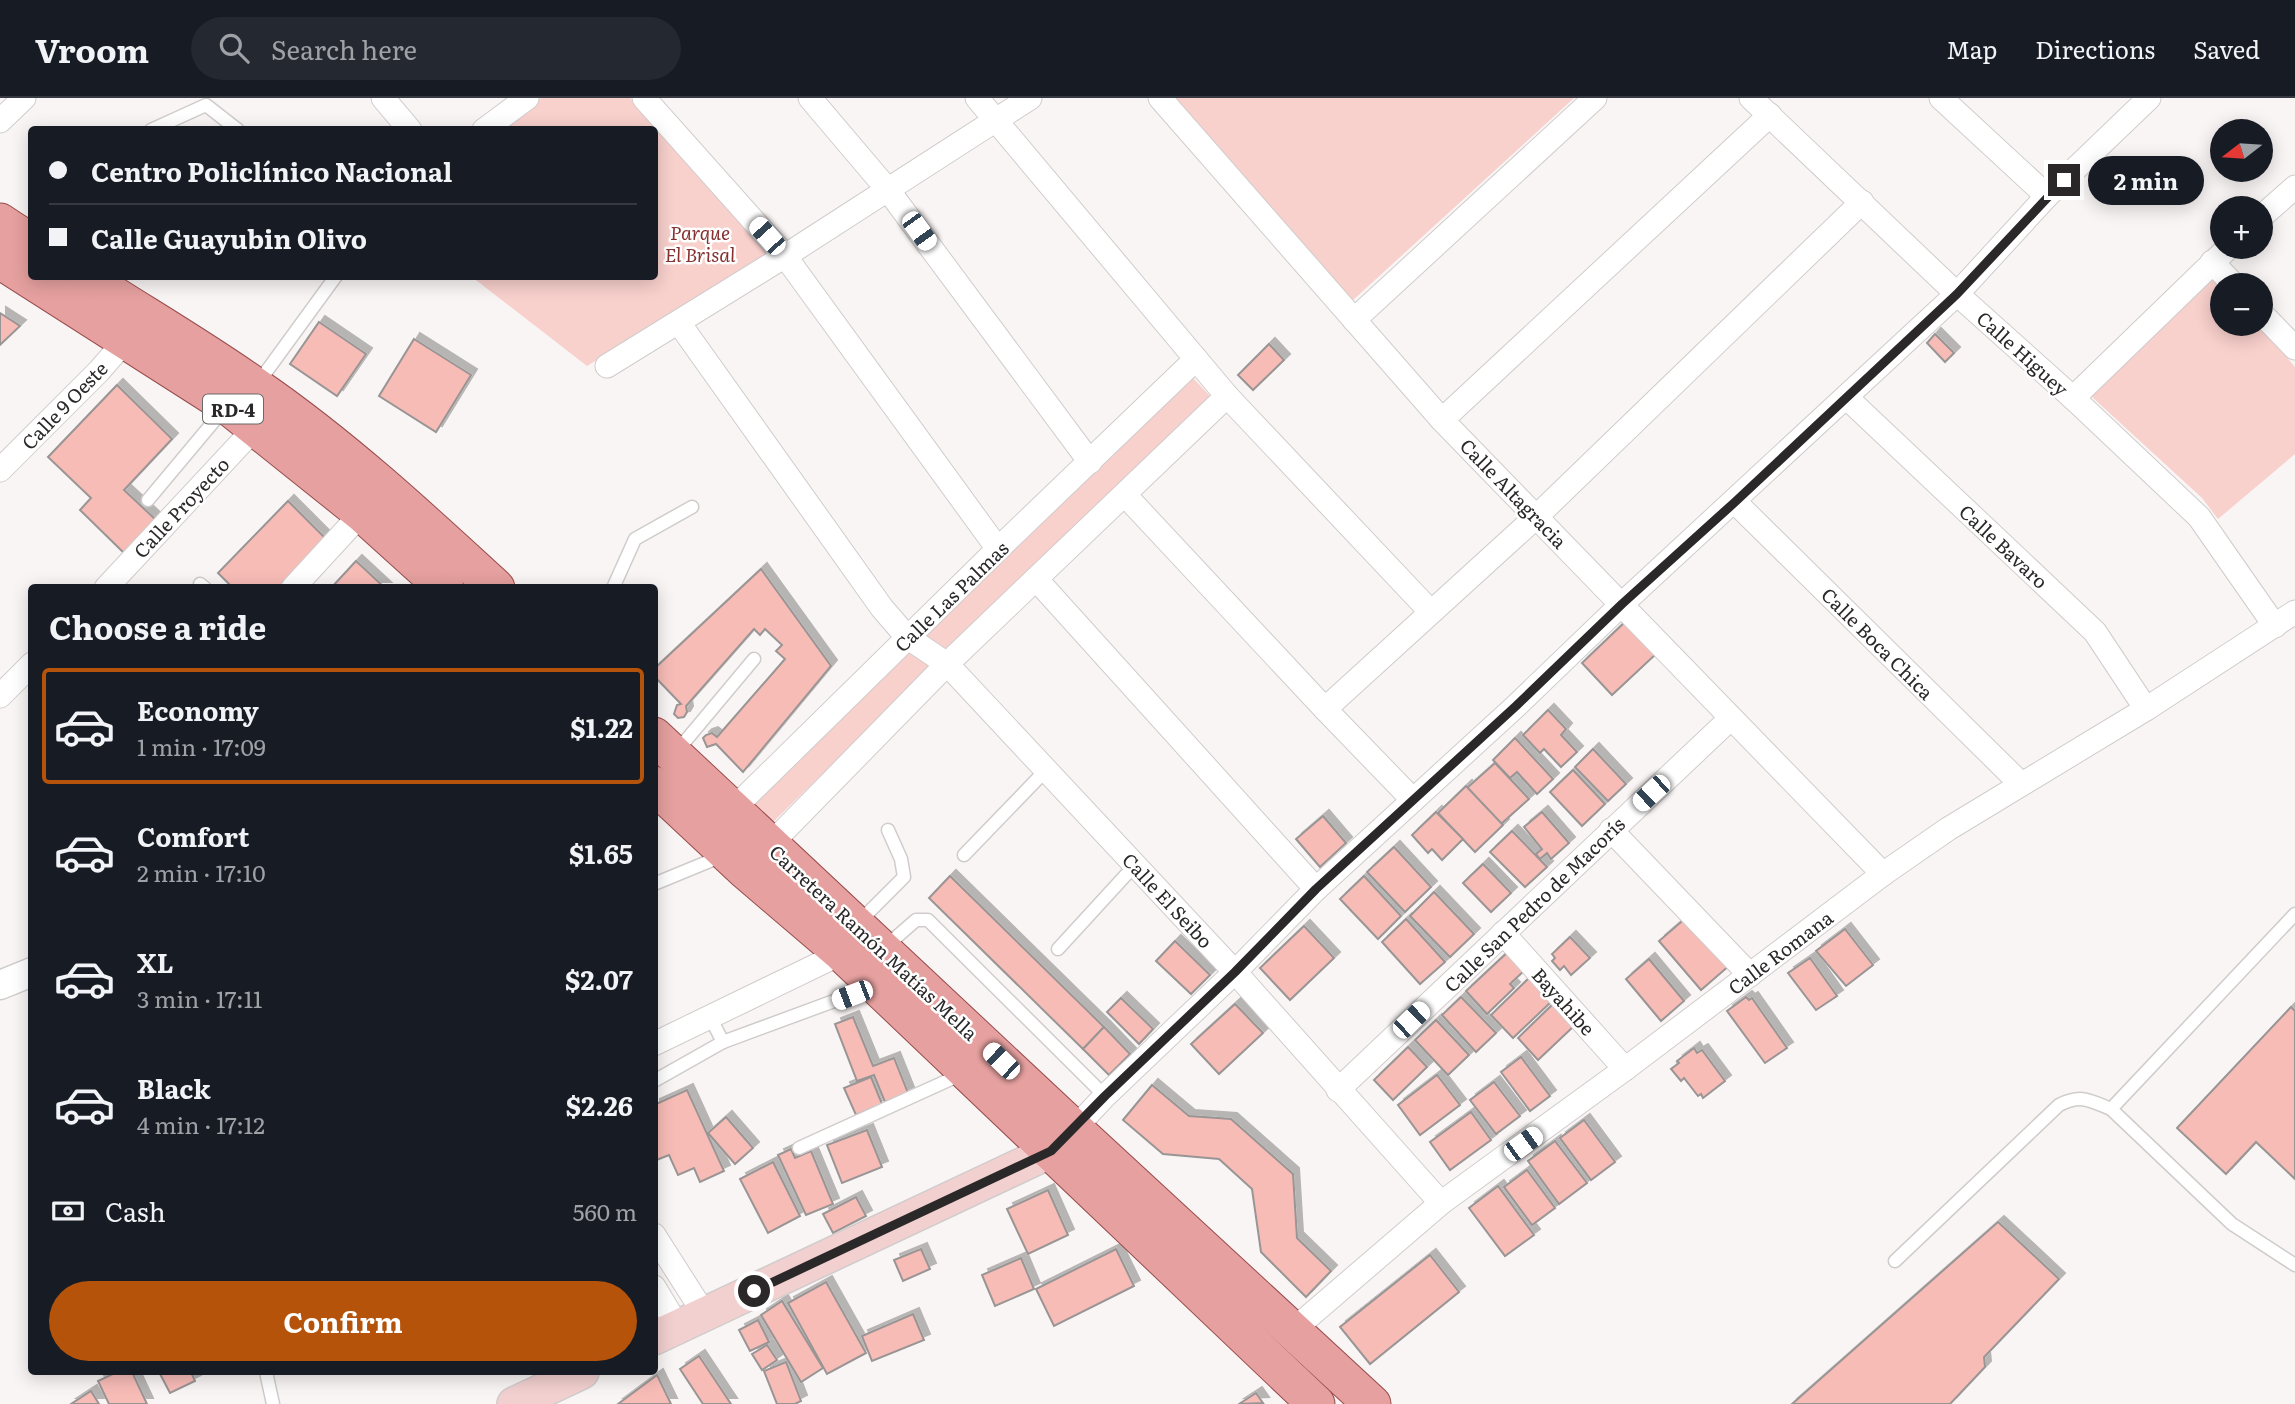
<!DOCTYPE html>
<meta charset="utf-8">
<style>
body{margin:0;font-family:Literata,serif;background:#242831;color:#f1f3f6;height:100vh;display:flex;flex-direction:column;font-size:26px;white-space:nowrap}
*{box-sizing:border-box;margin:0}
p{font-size:23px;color:#9ea1a6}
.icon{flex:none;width:38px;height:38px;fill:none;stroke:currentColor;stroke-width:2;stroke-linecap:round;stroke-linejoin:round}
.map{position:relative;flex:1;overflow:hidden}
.panel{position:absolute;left:28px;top:486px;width:630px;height:791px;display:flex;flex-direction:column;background:#171b24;border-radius:7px;box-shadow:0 4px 18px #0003}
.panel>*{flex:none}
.hud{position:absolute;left:28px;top:28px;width:630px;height:154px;border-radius:7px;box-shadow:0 4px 18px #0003;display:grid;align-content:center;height:154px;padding:0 21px;background:#171b24}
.needle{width:46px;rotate:253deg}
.tools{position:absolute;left:2210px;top:21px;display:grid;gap:14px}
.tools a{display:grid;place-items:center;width:63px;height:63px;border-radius:50%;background:#171b24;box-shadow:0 4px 18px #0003;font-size:35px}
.end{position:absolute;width:32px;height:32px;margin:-16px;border:9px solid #2a2828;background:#fff;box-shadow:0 0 0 4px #fff}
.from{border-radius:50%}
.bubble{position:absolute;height:49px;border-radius:24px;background:#171b24;box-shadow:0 4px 18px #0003;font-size:23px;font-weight:700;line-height:49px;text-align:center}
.car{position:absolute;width:21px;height:42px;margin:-21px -10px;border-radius:9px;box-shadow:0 0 5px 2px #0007;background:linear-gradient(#fff 24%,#345 0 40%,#fff 0 76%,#345 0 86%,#fff 0)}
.hud b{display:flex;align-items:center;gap:24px;height:66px;font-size:26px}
.hud b+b{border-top:2px solid #363941}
.hud i{width:18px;height:18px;background:#f1f3f6}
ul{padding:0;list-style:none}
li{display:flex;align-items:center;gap:21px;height:116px;margin:0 14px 10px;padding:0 7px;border:4px solid transparent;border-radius:7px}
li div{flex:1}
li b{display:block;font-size:26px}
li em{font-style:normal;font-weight:700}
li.active{border-color:#b45309}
li>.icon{width:63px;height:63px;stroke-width:1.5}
h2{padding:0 21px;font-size:32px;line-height:84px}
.pay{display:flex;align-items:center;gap:18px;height:77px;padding:0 21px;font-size:26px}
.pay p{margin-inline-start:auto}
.button{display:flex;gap:14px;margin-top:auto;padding:14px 21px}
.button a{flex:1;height:80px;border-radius:42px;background:#b45309;color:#fff;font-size:28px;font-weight:700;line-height:80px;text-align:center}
header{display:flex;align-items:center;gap:42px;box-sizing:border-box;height:98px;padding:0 35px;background:#171b24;border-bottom:2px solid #363941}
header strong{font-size:33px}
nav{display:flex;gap:38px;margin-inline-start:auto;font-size:24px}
.search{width:490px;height:63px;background:#242831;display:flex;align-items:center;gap:18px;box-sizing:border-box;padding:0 24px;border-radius:38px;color:#9ea1a6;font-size:26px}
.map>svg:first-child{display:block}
.green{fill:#f8d0cc}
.building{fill:#f8bcb7;stroke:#9a9595;stroke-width:2;filter:url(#shadow)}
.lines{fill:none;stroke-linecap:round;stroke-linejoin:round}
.service-casing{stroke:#d1cccc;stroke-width:15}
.minor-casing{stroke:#d1cccc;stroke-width:25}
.tertiary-casing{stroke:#d1cccc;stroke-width:31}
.secondary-casing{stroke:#d1cccc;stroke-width:36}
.primary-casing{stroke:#984d4c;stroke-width:39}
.service{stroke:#fff;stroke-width:12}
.minor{stroke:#fff;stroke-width:23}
.tertiary{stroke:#fff;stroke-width:28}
.secondary{stroke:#f2d0cf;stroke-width:33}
.primary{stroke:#e5a09f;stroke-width:37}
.route{stroke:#2a2828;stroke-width:9}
.labels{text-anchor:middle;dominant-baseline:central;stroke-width:5;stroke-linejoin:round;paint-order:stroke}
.shield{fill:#fff;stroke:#6a6868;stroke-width:2}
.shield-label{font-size:18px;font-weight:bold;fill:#2a2828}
.park-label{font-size:19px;font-style:italic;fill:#863131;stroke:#fff}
.street-label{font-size:19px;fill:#2a2828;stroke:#fff}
</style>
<header>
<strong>Vroom</strong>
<div class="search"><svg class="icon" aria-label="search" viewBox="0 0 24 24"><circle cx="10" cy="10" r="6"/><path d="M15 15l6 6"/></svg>Search here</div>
<nav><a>Map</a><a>Directions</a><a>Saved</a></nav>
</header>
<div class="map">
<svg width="2295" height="1306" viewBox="0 0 2295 1306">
<defs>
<filter id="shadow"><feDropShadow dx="6" dy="-6" stdDeviation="0" flood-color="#0004"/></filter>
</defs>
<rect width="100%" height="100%" fill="#faf5f5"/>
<!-- green -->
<g class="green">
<polygon points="541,0 630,0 768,155 587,268 472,179 654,178 654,32 501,31"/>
<polygon points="1171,0 1574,0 1352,203"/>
<polygon points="2212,174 2222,187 2222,226 2258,226 2295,269 2295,356 2218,421 2202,400 2091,298"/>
<polygon points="1192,279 1211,299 773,724 752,707"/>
</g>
<!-- building -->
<g class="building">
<polygon points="0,215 20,228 0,247"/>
<polygon points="319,224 366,256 337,298 290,266"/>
<polygon points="1935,236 1954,255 1945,264 1927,245"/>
<polygon points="414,241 471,277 436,334 379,298"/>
<polygon points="1269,246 1284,262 1253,292 1238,277"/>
<polygon points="117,287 172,341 124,392 156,422 124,455 80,412 91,400 48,359"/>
<polygon points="288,403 327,442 280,490 233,490 218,475"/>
<polygon points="356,463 385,490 331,490"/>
<polygon points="761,471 831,568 743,674 716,646 707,649 703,640 706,637 712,635 717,639 785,561 776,553 782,547 765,531 760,537 754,531 686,608 687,614 684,619 678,620 674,616 677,607 681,606 654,578 654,571"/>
<polygon points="1627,522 1657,555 1612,597 1582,565"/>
<polygon points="1548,612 1566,631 1561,637 1577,654 1561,669 1544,651 1540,655 1523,637"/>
<polygon points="1515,640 1553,681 1537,696 1517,674 1510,680 1493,662"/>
<polygon points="1593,651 1626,686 1608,703 1575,669"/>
<polygon points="1495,665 1529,701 1501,726 1467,690"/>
<polygon points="1573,672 1605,706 1582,728 1550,694"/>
<polygon points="1466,688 1503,727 1475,754 1438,715"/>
<polygon points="1436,714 1463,741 1442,762 1432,751 1428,755 1412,737"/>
<polygon points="1542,714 1569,745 1551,761 1547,755 1540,761 1536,756 1542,751 1524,729"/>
<polygon points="1323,718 1346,745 1320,769 1296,741"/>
<polygon points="1512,733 1547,769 1525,789 1490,754"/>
<polygon points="1394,749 1431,789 1405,814 1367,774"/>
<polygon points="1483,766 1511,795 1491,814 1463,785"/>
<polygon points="950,778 1104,929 1083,951 929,800"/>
<polygon points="1364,778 1401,818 1378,841 1340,801"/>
<polygon points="1434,794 1474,836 1450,859 1410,818"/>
<polygon points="1688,818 1730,867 1701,892 1659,843"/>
<polygon points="1406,821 1445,864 1420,886 1382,844"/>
<polygon points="1304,828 1334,860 1290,902 1260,870"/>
<polygon points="1845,831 1873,867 1846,888 1816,853"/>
<polygon points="1570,839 1590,860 1571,877 1564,868 1560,872 1552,863 1555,860 1552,856"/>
<polygon points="1175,843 1210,877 1191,896 1156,863"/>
<polygon points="1510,852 1527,870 1510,886 1514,890 1487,916 1466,893"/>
<polygon points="1810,860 1837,898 1816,912 1788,875"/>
<polygon points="1649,861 1684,903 1661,923 1626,881"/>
<polygon points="1530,879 1552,903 1513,940 1491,917"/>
<polygon points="1461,899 1496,935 1476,954 1442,917"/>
<polygon points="1746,899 1749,902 1752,900 1787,950 1765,965 1727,913"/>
<polygon points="1121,900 1153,931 1139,946 1107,914"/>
<polygon points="1554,905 1575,927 1538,962 1518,940"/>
<polygon points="1235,906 1263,935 1219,976 1191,946"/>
<polygon points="2291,909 2295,913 2295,1081 2256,1044 2226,1076 2177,1030"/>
<polygon points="853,919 873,968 894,960 908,995 885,1004 874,977 857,983 835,926"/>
<polygon points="1436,922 1469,957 1448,977 1415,942"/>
<polygon points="1104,929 1130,956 1109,977 1083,951"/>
<polygon points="1408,949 1427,969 1393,1002 1374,982"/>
<polygon points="1694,950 1697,955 1702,952 1725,983 1703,1000 1701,996 1698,998 1684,980 1681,983 1671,971 1679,965 1677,963"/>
<polygon points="1521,959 1550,998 1530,1013 1501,974"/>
<polygon points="1437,977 1460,1007 1420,1037 1398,1007"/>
<polygon points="871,979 882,1006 856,1017 844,990"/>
<polygon points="1494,984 1520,1018 1496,1036 1470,1002"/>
<polygon points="1152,987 1189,1018 1231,1021 1293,1076 1297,1140 1331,1173 1306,1199 1261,1154 1252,1091 1219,1061 1163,1056 1123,1022"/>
<polygon points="687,992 724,1073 700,1084 694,1070 678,1077 669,1057 654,1063 654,1007"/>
<polygon points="1471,1014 1491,1042 1450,1072 1430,1044"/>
<polygon points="726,1019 753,1050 735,1066 708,1035"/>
<polygon points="1584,1022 1615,1064 1591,1082 1560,1040"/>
<polygon points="867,1032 882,1069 842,1085 827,1047"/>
<polygon points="1555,1043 1587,1085 1559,1106 1528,1063"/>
<polygon points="791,1051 795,1060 811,1053 833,1106 806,1117 778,1057"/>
<polygon points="773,1064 800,1118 768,1135 740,1081"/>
<polygon points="1527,1072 1555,1110 1532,1127 1504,1089"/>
<polygon points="1498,1088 1534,1137 1505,1158 1469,1110"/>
<polygon points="1048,1092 1068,1137 1028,1156 1007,1111"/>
<polygon points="856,1099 866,1118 833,1135 823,1116"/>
<polygon points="1998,1124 2059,1181 1984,1259 1985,1269 1950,1306 1792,1306"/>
<polygon points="921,1151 930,1171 903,1183 894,1162"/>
<polygon points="1116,1151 1134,1188 1054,1228 1036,1191"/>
<polygon points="1430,1157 1459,1194 1370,1266 1340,1229"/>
<polygon points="1021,1160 1034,1191 995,1208 982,1177"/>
<polygon points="826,1184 866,1255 827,1276 788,1205"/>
<polygon points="782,1203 823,1270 801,1284 761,1217"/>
<polygon points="913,1216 924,1242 872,1263 862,1238"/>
<polygon points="758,1222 769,1244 750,1253 739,1232"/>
<polygon points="767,1247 777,1262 762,1272 752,1256"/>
<polygon points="699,1258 731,1306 703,1306 680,1271"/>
<polygon points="786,1264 801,1303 795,1306 777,1306 764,1273"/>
<polygon points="117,1274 132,1274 147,1306 109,1306 98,1283"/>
<polygon points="159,1274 191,1274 195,1283 170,1295"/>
<polygon points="657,1277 671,1306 618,1306"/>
<polygon points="91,1293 99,1306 71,1306"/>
<polygon points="1256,1295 1263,1305 1239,1306"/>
</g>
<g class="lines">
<defs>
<g id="service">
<polyline points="151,32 206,7 238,32"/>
<polyline points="258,285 336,178"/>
<polyline points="148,402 225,310"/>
<polyline points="200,486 205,490"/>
<polyline points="613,490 635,441 692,409"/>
<polyline points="677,653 754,561"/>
<polyline points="964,757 1046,672"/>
<polyline points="654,786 722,758"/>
<polyline points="859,824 904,779 901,761 888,732"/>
<polyline points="884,850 916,822 928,822 1105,998"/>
<polyline points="1058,851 1135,767"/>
<polyline points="711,921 723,944 872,889"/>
<polyline points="654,983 723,944"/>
<polyline points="2111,1011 2295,816"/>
<polyline points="799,1050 962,976"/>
<path d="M 1895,1163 L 2059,1007 C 2081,996 2089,1002 2111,1011 L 2232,1126 L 2295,1167"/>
<polyline points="266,1274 273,1306"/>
</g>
<g id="minor">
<polyline points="383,0 410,32"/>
<polyline points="644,0 785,158 998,451"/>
<polyline points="810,0 888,92 1090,364"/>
<polyline points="977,0 1227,298 1430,513"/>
<polyline points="1160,0 1442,322 1883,776"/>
<polyline points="1751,0 1957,196 2073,300 2199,419 2275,528"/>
<polyline points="1941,0 2047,98"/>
<polyline points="0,23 24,0"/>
<polyline points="484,32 527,0"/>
<polyline points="2261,119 2295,89"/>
<polyline points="2212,164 2234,187"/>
<polyline points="2261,215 2295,250"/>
<polyline points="1354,222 1595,0"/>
<polyline points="679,225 882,510 907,539 947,566 1235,874 1441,1105"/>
<polyline points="607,268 785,158 1030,0"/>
<polyline points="1846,299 2095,534 2146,611"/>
<polyline points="2073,300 2229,149"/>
<polyline points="1442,322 1770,17"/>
<polyline points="0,372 99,273 126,242"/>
<polyline points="1125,397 1325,611 1413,702"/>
<polyline points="1735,404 2021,686"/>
<polyline points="1036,481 1316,791"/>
<polyline points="106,490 256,329"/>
<polyline points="293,490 362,415"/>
<polyline points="0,598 32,566"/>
<polyline points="1325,611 1537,418 1862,104"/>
<polyline points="724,720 998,451 1196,261"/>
<polyline points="1611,732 1750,877"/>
<polyline points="763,754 947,566 1227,298"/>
<polyline points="1503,835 1625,971"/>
<polyline points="654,946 842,855"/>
<polyline points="1338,992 1731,620"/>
<polyline points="1074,1031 1105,998 1235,874 1316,791 1516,608 1622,506 1957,196 2047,98 2149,0"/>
<polyline points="654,1137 705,1217"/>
<polyline points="654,1189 678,1229"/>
<polyline points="1292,1233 1441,1105 1625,971 1883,776 1948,731 2146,611 2295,514"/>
</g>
<polyline id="tertiary" points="0,887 32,874"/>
<g id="secondary">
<polyline points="654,1240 1051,1053 1069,1036"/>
<polyline points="514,1306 582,1274"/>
</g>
<g id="primary">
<polyline points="0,124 32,145"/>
<polyline points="0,162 227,307 362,415 445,490"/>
<path d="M 84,178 C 141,215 200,249 255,288 C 341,347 419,419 496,490"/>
<polyline points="654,638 1074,1031 1372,1306"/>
<polyline points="654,687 746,773 842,855 1316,1306"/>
</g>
</defs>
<!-- service casing -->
<use href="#service" class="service-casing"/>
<!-- minor casing -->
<use href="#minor" class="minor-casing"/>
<!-- tertiary casing -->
<use href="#tertiary" class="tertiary-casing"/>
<!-- secondary casing -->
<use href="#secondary" class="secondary-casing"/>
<!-- primary casing -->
<use href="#primary" class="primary-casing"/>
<!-- service -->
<use href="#service" class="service"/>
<!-- minor -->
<use href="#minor" class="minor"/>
<!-- tertiary -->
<use href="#tertiary" class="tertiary"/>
<!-- secondary -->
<use href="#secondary" class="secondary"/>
<!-- primary -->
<use href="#primary" class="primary"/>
</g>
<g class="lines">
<!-- route -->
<polyline class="route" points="754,1193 1051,1053 1105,998 1235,874 1316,791 1516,608 1622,506 1735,404 1957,196 2064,82"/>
</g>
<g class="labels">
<!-- shield labels -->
<rect class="shield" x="203" y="296.5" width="60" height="29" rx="5"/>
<g class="shield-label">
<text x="233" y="311">RD-4</text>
</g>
<!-- park labels -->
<g class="park-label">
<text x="700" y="134">Parque<tspan x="700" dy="22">El Brisal</tspan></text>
</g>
<!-- street labels -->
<g class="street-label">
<text transform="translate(2023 255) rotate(42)">Calle Higuey</text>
<text transform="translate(64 307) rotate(-46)">Calle 9 Oeste</text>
<text transform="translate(1514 395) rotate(46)">Calle Altagracia</text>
<text transform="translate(181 409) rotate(-47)">Calle Proyecto</text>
<text transform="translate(2004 448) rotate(43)">Calle Bavaro</text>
<text transform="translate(951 498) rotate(-44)">Calle Las Palmas</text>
<text transform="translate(1878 545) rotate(45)">Calle Boca Chica</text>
<text transform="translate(1168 802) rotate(47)">Calle El Seibo</text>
<text transform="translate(1534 806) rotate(-44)">Calle San Pedro de Macorís</text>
<text transform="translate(874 844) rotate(43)">Carretera Ramón Matías Mella</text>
<text transform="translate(1780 854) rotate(-37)">Calle Romana</text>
<text transform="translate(1564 903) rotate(48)">Bayahibe</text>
</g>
</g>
</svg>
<div class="tools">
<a><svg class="needle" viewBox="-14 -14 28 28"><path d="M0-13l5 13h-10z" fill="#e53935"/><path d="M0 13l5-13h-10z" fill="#9ea1a6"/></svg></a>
<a>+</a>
<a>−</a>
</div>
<i class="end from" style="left:754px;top:1193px"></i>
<i class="end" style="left:2064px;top:82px"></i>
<div class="bubble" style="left:2088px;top:58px;width:116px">2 min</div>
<i class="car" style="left:919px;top:133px;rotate:144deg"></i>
<i class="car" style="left:767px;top:138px;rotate:318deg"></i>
<i class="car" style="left:1651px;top:695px;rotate:227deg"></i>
<i class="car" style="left:852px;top:897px;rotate:249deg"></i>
<i class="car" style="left:1411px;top:922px;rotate:46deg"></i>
<i class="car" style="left:1001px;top:963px;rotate:314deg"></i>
<i class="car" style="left:1523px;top:1046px;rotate:54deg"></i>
<div class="hud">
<b><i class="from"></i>Centro Policlínico Nacional</b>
<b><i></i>Calle Guayubin Olivo</b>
</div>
<section class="panel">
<h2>Choose a ride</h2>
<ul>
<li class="active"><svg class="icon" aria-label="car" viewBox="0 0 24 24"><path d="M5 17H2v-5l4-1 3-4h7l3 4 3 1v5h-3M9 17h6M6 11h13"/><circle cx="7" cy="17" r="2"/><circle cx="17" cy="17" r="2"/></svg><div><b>Economy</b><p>1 min · 17:09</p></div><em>$1.22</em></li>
<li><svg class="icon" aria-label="car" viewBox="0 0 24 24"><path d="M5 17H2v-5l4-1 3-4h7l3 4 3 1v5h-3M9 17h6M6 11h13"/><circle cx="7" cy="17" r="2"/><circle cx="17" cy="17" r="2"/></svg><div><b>Comfort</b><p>2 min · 17:10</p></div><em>$1.65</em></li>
<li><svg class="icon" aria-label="car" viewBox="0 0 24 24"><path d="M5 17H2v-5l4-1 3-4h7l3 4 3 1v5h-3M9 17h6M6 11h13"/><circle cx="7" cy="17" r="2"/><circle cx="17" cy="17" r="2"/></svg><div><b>XL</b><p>3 min · 17:11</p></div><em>$2.07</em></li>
<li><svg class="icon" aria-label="car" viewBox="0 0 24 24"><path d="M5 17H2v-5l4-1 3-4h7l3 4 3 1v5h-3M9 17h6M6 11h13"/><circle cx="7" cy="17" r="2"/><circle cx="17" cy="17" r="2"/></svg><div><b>Black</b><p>4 min · 17:12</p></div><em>$2.26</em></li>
</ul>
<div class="pay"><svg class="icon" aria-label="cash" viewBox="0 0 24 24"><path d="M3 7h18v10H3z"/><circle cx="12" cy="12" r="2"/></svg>Cash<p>560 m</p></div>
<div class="button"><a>Confirm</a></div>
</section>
</div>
